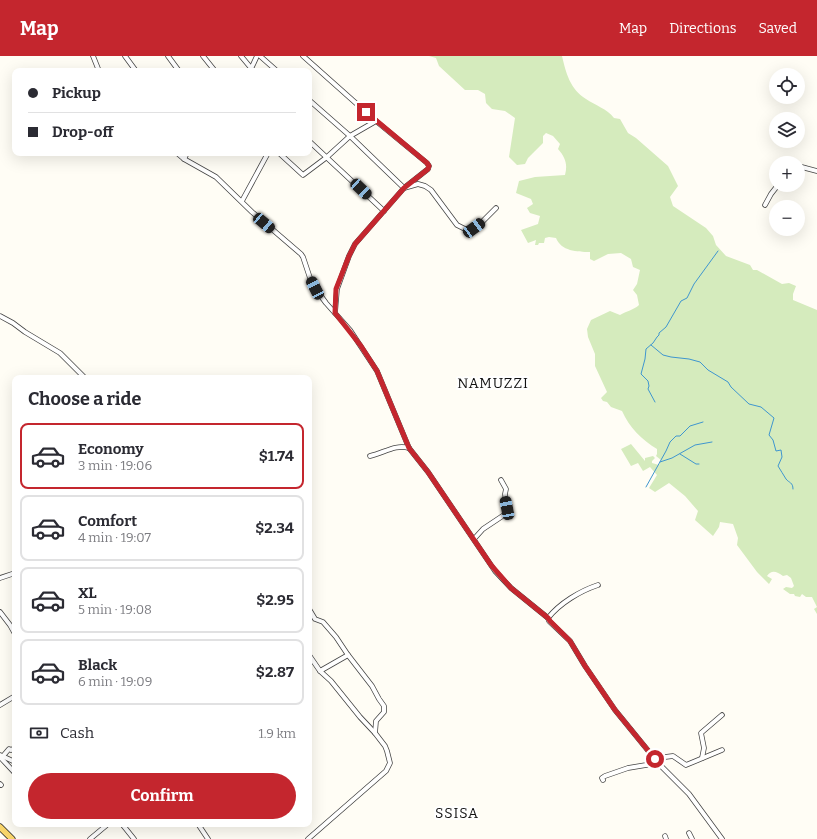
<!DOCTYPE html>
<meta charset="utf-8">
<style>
body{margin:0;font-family:Bitter,serif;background:#f7f7f7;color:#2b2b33;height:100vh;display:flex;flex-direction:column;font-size:15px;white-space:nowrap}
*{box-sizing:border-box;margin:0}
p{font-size:13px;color:#7c7c81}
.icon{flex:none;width:22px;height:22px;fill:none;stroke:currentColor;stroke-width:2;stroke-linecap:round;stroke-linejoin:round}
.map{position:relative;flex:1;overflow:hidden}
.drawer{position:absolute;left:12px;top:319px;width:300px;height:452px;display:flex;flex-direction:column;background:#fff;border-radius:8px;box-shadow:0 4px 16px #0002}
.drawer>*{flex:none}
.guide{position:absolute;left:12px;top:12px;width:300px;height:88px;border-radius:8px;box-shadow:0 4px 16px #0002;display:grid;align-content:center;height:88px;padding:0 16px;background:#fff}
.fabs{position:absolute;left:769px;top:12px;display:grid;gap:8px}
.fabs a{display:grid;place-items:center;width:36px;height:36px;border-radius:50%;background:#fff;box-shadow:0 4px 16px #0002;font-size:20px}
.end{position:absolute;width:18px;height:18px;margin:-9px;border:5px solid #c4262e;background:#fff;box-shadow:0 0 0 2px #fff}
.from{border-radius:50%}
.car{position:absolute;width:12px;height:24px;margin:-12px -6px;border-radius:5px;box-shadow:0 0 3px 1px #0007;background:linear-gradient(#222 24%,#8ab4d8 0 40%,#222 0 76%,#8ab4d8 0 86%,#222 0)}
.guide b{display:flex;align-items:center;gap:14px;height:38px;font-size:15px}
.guide b+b{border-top:1px solid #e1e1e2}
.guide i{width:10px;height:10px;background:#2b2b33}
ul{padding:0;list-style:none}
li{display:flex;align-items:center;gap:12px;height:66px;margin:0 8px 6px;padding:0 8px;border:2px solid #e1e1e2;border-radius:8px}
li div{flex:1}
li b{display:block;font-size:15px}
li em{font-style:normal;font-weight:700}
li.selected{border-color:#c4262e}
li>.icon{width:36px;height:36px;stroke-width:1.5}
h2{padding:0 16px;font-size:18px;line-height:48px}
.pay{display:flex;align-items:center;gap:10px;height:44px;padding:0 16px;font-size:15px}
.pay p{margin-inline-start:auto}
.action{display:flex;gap:8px;margin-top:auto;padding:8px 16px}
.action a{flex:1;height:46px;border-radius:24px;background:#c4262e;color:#fff;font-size:16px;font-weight:700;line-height:46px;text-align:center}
header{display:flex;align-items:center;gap:24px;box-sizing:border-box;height:56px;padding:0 20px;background:#c4262e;color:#fff}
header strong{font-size:19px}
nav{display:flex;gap:22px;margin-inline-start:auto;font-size:14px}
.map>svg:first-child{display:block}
.green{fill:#d5ebbd}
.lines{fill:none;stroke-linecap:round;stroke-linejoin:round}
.stream{stroke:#3f96cf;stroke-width:1}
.minor-casing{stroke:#444;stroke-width:5.5}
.major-casing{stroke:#222;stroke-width:7}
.minor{stroke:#fff;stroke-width:4}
.major{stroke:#f9d66b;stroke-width:5.5}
.route{stroke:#c4262e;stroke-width:5}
.labels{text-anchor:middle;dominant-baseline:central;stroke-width:4;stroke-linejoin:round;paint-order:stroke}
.quarter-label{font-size:14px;letter-spacing:1px;fill:#111;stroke:#fff}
</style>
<header>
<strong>Map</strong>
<nav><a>Map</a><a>Directions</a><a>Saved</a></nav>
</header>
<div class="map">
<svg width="817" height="783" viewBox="0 0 817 783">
<rect width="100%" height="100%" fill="#fffdf5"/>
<!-- green -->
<path class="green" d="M 429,0 L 562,0 C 566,17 570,33 586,43 C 595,49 607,53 614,62 L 620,63 L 628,77 L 636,82 L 668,110 L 678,130 L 670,141 L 673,150 L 706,172 L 713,180 L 716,189 L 726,200 L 750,209 L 753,214 L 757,214 L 782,228 L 789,227 L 796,230 L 793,238 L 793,244 L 817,254 L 817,558 L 814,553 L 817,551 L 812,541 L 806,541 L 802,538 L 800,541 L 795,540 L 794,538 L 790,538 L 783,533 L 786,531 L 792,532 L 794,530 L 791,522 L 787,519 L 783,520 C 777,516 772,513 767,520 L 772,523 L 769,528 L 757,516 L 737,489 L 738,482 L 733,468 L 720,466 L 719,471 L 713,480 L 695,464 L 698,455 L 685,440 L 669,427 L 655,436 L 649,432 L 657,419 L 650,411 L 643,415 L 638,407 L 631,410 L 621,393 L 631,388 L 645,405 L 645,402 L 653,400 L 655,402 L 652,405 L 652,407 L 659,409 L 661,404 L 656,400 L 657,398 L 657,393 C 642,384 629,371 622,355 L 611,351 L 607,346 L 603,345 L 601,342 L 607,336 L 595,310 L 595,298 L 588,281 L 587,273 L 591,264 L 610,255 L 620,259 C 626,255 634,254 639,249 L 637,239 L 633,234 L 637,228 L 640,214 L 633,211 L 631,203 L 621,197 L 608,198 L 594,205 L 590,203 L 590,196 C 577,196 561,195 556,182 L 549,181 L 545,182 L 544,187 L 539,187 L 538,189 L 535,189 L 536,184 L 528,187 L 521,174 L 538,168 L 540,160 L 530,157 L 527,152 L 533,148 L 531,143 L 516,137 L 519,125 L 535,121 L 565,119 C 568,108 565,101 558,93 L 560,88 L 553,80 L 546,77 L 543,80 L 543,87 L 528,102 L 525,108 L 517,109 L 509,101 L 515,62 L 505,55 L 492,53 L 486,47 L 485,38 L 478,34 L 465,34 L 439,10 L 436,2 Z"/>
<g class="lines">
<!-- stream -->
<g class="stream">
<path d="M 651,289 L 663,299 L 671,301 L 689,303 L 700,306 L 708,314 L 728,326 L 731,331 L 749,348 L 761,351 L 774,362 L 769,379 L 773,384 L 776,395 L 781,394 L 782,401 L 778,410 C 781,414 783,419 786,423 C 789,427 793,426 793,433"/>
<polyline points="655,346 648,333 649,330 648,325 641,318 645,303 646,293 653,287 657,281 659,279 659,277 666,271 681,245 687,242 694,228 718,195"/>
<polyline points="680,398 696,408 699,408"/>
<polyline points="660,406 672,402 695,389 712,386"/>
<polyline points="646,431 666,395 670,386 676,380 680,380 690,370 703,366"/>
</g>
<defs>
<g id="minor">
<polyline points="93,0 99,15"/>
<polyline points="125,0 136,15"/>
<polyline points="168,0 179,15"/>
<polyline points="203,0 215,15"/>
<polyline points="241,0 251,12"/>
<polyline points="260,0 277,15"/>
<polyline points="303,0 376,65 427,107 429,110 428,113 404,132 350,80 309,44"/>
<polyline points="250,15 257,0"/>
<polyline points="309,85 384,155"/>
<polyline points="177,97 184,103 216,121 252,156 301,198 303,201 310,222 315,232 326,247 350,274 377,315 409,392 428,416 495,515 511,532 548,562 549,565 570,585 585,610 615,654 659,708 689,738 722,783"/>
<polyline points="279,97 303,119 327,101 350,80 376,65"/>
<polyline points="184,103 187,97"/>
<polyline points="798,110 817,115"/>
<polyline points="242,145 268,97"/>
<polyline points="765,149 771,138 778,129"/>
<polyline points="335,257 337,233 349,200 355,188 404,132 418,128 425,130 431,134 457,169 465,173 474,172 483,165 496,152"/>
<polyline points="0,260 13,267 25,276 60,297 85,322"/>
<path d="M 370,400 C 384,397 395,388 409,392"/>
<polyline points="474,483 483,473 507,457 505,438 506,433 501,424"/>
<polyline points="0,522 15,517"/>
<polyline points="309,553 315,563 323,566 336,581 348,599 372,630 379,643 384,650 384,656 376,665 375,677"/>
<polyline points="0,556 10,569 15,578"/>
<path d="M 548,562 C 560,547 580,535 598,529"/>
<polyline points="320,615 348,599"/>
<polyline points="0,649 15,640"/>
<polyline points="0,699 15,706"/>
<polyline points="3,700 9,693 11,694 15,692"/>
<polyline points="0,701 14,716"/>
<polyline points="702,702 704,692 701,677 722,659"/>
<polyline points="603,724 602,722 605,720 628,712 658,707 665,701 673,700 686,709 722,694"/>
<polyline points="0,728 1,729"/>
<polyline points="122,768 134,783"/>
<polyline points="198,768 208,783"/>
<polyline points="689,777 692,783"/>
<polyline points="665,780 666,783"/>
<polyline points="90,783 108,768"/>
<polyline points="308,783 386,715 390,707 387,695 385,690 375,677 360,661 331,625 320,615 309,599"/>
</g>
<polyline id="major" points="0,771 12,783"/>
</defs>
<!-- minor casing -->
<use href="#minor" class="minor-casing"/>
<!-- major casing -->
<use href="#major" class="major-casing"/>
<!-- minor -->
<use href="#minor" class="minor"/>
<!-- major -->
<use href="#major" class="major"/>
</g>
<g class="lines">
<!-- route -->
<polyline class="route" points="366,56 427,107 429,110 428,113 404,132 355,188 349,200 336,233 335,257 361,290 377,315 409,392 428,416 491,509 511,532 548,562 550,565 570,585 585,610 615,654 655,703"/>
</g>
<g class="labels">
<!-- quarter labels -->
<g class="quarter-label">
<text x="493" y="327">NAMUZZI</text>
<text x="457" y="757">SSISA</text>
</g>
</g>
</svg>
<div class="fabs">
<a><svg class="icon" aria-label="locate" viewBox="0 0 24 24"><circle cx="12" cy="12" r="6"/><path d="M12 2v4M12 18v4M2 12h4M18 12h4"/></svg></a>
<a><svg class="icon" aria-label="layers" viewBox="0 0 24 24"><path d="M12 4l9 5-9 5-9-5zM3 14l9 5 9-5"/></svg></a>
<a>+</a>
<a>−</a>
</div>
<i class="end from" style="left:655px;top:703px"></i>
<i class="end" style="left:366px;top:56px"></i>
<i class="car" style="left:361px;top:133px;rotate:133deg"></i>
<i class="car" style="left:264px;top:167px;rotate:130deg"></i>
<i class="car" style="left:474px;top:172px;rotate:54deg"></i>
<i class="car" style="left:315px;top:232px;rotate:333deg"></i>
<i class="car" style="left:507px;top:452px;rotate:349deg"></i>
<div class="guide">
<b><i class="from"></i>Pickup</b>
<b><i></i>Drop-off</b>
</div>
<section class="drawer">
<h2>Choose a ride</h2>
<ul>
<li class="selected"><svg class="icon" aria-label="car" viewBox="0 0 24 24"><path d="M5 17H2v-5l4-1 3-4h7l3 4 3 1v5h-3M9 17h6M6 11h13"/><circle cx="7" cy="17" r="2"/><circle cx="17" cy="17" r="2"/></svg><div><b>Economy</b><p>3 min · 19:06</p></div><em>$1.74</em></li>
<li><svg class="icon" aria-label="car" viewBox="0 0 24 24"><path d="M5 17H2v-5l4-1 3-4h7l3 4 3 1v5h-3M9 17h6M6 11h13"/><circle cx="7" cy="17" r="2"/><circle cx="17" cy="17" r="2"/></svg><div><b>Comfort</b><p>4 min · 19:07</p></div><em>$2.34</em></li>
<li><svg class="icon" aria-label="car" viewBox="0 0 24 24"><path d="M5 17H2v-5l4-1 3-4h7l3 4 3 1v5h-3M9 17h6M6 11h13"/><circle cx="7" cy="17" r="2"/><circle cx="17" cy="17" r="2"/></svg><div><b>XL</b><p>5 min · 19:08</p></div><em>$2.95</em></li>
<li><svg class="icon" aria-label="car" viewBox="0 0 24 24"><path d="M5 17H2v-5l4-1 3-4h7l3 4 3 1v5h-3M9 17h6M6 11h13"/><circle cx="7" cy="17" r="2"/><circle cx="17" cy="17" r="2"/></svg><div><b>Black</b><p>6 min · 19:09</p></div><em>$2.87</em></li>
</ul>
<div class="pay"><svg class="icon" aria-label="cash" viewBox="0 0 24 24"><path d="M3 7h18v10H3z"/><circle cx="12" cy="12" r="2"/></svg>Cash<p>1.9 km</p></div>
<div class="action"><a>Confirm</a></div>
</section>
</div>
